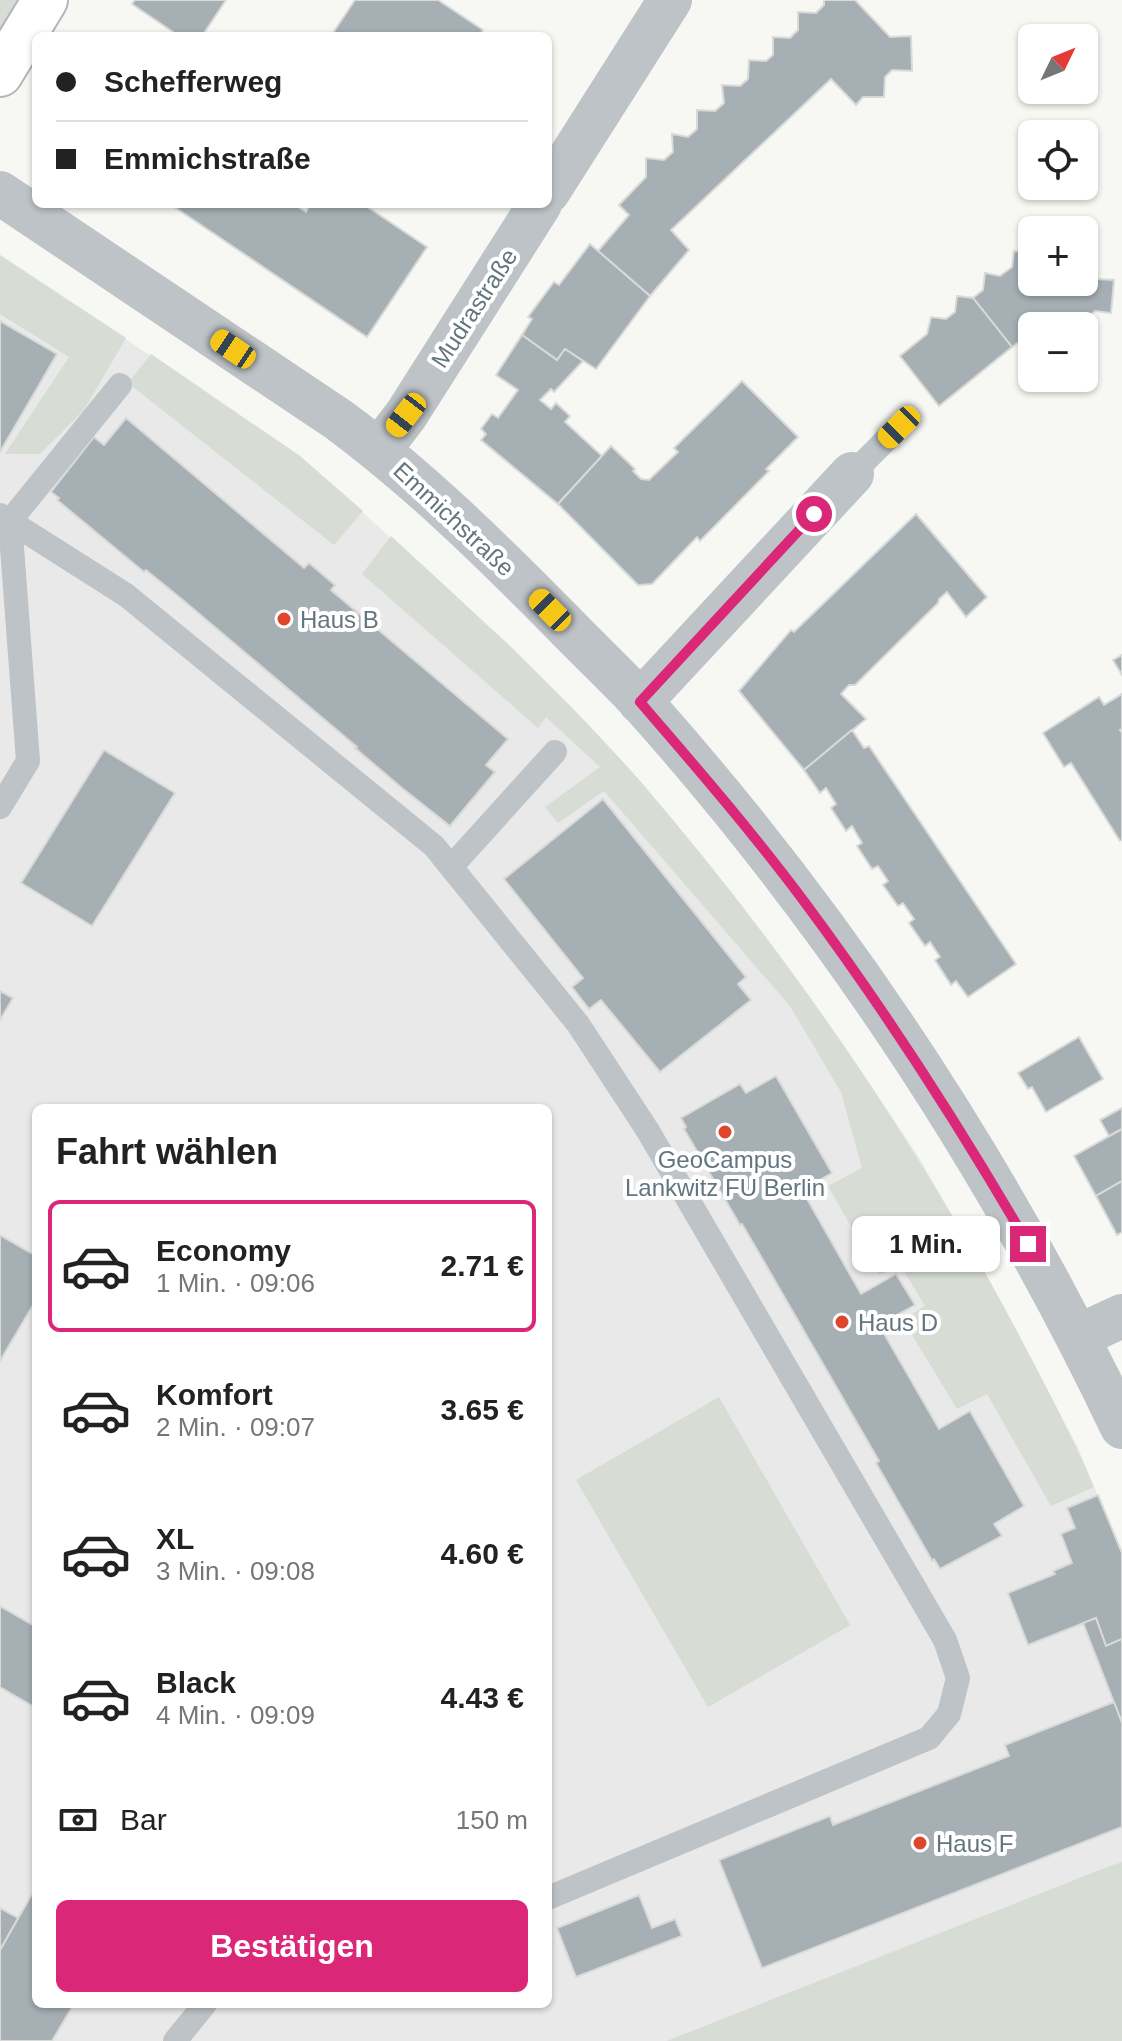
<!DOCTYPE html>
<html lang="de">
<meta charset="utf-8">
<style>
body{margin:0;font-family:Helvetica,sans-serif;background:#f2f2f2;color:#222;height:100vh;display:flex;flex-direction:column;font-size:30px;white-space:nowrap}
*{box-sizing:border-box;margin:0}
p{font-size:26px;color:#767676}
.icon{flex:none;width:44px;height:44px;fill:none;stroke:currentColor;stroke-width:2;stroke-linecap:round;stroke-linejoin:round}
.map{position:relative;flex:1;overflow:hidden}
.side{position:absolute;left:32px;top:1104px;width:520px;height:904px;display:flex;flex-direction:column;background:#fff;border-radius:12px;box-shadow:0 2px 6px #0004}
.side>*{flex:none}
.hud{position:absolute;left:32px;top:32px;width:520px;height:176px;border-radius:12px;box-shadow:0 2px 6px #0004;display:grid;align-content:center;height:176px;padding:0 24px;background:#fff}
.needle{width:52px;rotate:47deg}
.tools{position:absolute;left:1018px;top:24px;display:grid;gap:16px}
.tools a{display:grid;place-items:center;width:80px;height:80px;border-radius:12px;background:#fff;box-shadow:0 2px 6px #0004;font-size:40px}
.end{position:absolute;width:36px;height:36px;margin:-18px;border:10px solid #db2777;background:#fff;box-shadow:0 0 0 4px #fff}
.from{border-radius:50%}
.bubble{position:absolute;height:56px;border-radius:12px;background:#fff;box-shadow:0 2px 6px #0004;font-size:26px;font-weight:700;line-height:56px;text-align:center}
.car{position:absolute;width:24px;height:48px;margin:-24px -12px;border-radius:10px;box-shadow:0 0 6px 2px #0007;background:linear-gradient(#f5c518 24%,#345 0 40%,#f5c518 0 76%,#345 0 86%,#f5c518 0)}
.hud b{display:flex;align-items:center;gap:28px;height:76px;font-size:30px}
.hud b+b{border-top:2px solid #e0e0e0}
.hud i{width:20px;height:20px;background:#222}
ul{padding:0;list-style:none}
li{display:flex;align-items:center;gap:24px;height:132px;margin:0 16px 12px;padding:0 8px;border:4px solid transparent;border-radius:12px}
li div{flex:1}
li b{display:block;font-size:30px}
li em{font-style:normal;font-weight:700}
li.selected{border-color:#db2777}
li>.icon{width:72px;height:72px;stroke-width:1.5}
h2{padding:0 24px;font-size:36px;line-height:96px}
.pay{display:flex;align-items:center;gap:20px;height:88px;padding:0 24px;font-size:30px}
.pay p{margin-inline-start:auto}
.action{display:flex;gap:16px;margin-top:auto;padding:16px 24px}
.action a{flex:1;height:92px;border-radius:12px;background:#db2777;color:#fff;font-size:32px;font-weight:700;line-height:92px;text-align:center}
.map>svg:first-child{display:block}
.built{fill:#e8e9e8;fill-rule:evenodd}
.green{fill:#d7dcd4}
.building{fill:#a5afb4;stroke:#d9d9d7;stroke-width:2}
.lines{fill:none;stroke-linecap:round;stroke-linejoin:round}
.secondary-casing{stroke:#b1b7bb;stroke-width:48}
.service{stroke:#bec3c7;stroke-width:24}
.minor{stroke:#bec3c7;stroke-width:44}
.secondary{stroke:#fff;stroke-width:44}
.route{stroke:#db2777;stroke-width:10}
.poi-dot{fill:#df472d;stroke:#fff;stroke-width:3}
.labels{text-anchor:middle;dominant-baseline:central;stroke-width:8;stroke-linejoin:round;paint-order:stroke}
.street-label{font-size:24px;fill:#63757f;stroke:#fff}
.poi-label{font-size:24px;fill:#63757f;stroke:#fff;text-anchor:start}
</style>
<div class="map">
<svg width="1122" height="2041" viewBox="0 0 1122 2041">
<rect width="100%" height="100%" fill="#f7f7f4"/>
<!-- built -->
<path class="built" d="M 0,255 L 300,456 L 514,649 L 640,781 L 755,924 L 841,1041 L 918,1156 L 987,1276 L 1077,1446 L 1122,1553 L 1122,1862 L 666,2041 L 0,2041 ZM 36,1108 L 548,1108 L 548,2004 L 36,2004 Z"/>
<!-- green -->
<g class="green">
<polygon points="0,0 19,0 0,30"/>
<polygon points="0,255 126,338 84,410 40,454 5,454 69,357 0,314"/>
<polygon points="151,354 300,456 363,511 334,545 128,383"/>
<path d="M 391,536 C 477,615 564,694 641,782 C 787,952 914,1137 1019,1335 C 1045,1385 1072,1435 1094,1487 L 1051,1506 L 987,1394 L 957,1409 L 903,1320 L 925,1306 L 901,1266 L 879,1275 L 828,1186 L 862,1168 L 841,1092 L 790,1006 L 604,791 L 558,823 L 545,807 L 600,767 L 546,717 L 538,728 L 362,574 Z"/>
<polygon points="719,1397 850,1625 708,1707 576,1480"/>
<polygon points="1122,1862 1122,2041 666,2041 1105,1868"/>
</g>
<!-- building -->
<g class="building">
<polygon points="135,0 226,0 202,36 179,36 132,4"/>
<polygon points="355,0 438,0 483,30 479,36 331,36"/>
<polygon points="824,0 855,0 890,37 911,36 912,71 892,70 885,77 884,97 863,97 856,105 831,79 671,230 689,250 650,296 598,251 629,215 619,205 646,177 646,158 664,160 673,152 672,134 688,137 697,129 697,110 715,111 724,103 722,85 740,86 748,79 749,60 766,61 773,55 773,37 790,38 798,30 798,12 816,13 824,5"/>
<polygon points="170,204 293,204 306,212 311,204 363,204 427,247 367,337"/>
<polygon points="590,244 650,296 596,369 565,349 557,360 522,335 532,319 528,317 554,282 559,285"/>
<polygon points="1032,250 1032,282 1084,282 1084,264 1096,279 1114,280 1111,313 1095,311 1077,326 1032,326 1032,332 1012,347 973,298 983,290 985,273 1000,276 1012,267 1014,251 1029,253"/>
<polygon points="957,296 973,298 1012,347 939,406 900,356 927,334 931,317 946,319 955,312"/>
<polygon points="0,321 57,354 0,452"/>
<polygon points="522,335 557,360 565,349 583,361 554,392 551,389 540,400 551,409 556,403 570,416 565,422 602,456 558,504 481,440 486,434 481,429 492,414 498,418 518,390 496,375"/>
<polygon points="742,381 798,437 766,469 769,471 700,541 697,537 652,584 638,585 558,504 611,446 635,469 633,471 641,479 649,480 678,452 674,448"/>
<polygon points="126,418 304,568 309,563 329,580 335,585 331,590 508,739 486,765 495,772 450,826 402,788 355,748 357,747 184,601 146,570 144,572 57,500 59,498 51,492 94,437 104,445"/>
<polygon points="916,514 987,597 966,617 947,592 939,599 938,603 855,685 849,685 841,694 866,719 804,770 739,691 791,630 794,632"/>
<polygon points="1122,655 1122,675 1113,660"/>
<polygon points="1122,694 1122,729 1120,730 1122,733 1122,840 1120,841 1071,763 1064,767 1043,733 1099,697 1104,705"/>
<polygon points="852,730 864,748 869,746 1016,964 968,997 956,981 951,985 935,960 940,957 930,942 925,946 909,923 914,919 903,903 898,906 883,885 888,881 878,866 872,869 857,846 862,843 852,826 846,831 831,808 836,804 826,788 820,793 804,770"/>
<polygon points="104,750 175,793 92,926 21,883"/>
<polygon points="603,799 746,977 738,984 751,1000 660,1072 601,1000 589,1009 572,987 583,978 504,879"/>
<polygon points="0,991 13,998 0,1020"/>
<polygon points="1079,1037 1103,1079 1046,1112 1032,1087 1028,1089 1018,1073"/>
<polygon points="776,1076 832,1173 802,1190 861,1294 896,1274 915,1305 879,1325 939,1429 970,1411 1024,1506 994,1524 1002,1536 940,1569 934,1559 932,1561 930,1557 876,1463 879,1461 759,1253 742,1224 740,1225 684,1129 686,1127 681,1118 740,1084 746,1093"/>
<polygon points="1122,1108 1122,1129 1109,1136 1100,1120"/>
<polygon points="1122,1129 1122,1181 1096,1196 1074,1156"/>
<polygon points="1122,1181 1122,1232 1117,1235 1096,1196"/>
<polygon points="0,1235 36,1256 36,1300 0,1361"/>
<polygon points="1098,1495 1122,1553 1122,1639 1106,1646 1096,1618 1028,1645 1008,1593 1055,1574 1053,1571 1072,1563 1061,1534 1075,1528 1067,1508"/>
<polygon points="0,1606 36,1627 36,1708 0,1687"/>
<polygon points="1096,1618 1106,1646 1122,1639 1122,1723 1083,1623"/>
<polygon points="1114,1702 1122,1723 1122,1827 762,1968 719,1860 830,1816 833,1825 1009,1756 1005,1745"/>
<polygon points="36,1887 36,2004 74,2004 52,2041 0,2041 0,1950"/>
<polygon points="639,1895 652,1928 675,1919 682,1936 576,1977 557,1928"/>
<polygon points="0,1908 18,1918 0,1950"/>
</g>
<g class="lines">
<defs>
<polyline id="secondary" points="0,74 45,0"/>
</defs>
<!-- secondary casing -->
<use href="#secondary" class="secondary-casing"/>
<!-- service -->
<g class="service">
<polyline points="852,474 899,427"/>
<polyline points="0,515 126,595 434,846 578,1024 648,1131 945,1640 958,1678 949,1714 929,1738 548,1898"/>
<polyline points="0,807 28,761 10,521 120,385"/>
<polyline points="451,867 555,752"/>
<polyline points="175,2041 205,2004"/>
</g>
<!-- minor -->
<g class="minor">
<polyline points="548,192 670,0"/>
<path d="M 0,193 L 339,420 C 420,480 493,552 564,624 C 589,650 616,675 641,702 C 835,919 997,1165 1122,1427"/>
<polyline points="379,450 406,415 540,204"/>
<polyline points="640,702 852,474"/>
<polyline points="1079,1336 1122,1316"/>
</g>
<!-- secondary -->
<use href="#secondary" class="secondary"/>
</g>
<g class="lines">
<!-- route -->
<path class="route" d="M 814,514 L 640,702 C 697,768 754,834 806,904 C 887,1013 960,1127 1028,1244"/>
</g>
<!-- markers -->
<g class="poi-dot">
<circle cx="284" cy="619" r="8"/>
<circle cx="725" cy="1132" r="8"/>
<circle cx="842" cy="1322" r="8"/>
<circle cx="920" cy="1843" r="8"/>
</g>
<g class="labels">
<!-- street labels -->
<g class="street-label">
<text transform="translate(474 308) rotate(-57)">Mudrastraße</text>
<text transform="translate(454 519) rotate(43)">Emmichstraße</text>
</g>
<!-- poi labels -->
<g class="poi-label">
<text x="300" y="619">Haus B</text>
<text x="725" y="1159" text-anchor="middle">GeoCampus<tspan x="725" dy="28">Lankwitz FU Berlin</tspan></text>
<text x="858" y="1322">Haus D</text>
<text x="936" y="1843">Haus F</text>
</g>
</g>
</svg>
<div class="tools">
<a><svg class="needle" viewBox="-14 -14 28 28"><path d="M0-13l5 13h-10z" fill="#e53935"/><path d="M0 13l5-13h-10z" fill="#767676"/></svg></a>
<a><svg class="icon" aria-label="locate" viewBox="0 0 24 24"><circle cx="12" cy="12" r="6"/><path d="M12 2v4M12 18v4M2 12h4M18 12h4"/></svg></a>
<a>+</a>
<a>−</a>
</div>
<i class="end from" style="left:814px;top:514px"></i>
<i class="end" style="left:1028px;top:1244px"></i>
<div class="bubble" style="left:852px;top:1216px;width:148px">1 Min.</div>
<i class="car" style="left:233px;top:349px;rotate:304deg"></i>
<i class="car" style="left:406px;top:415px;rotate:218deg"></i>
<i class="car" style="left:899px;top:427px;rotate:225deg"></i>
<i class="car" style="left:550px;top:610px;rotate:315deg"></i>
<div class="hud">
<b><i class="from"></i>Schefferweg</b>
<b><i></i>Emmichstraße</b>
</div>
<section class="side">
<h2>Fahrt wählen</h2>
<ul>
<li class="selected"><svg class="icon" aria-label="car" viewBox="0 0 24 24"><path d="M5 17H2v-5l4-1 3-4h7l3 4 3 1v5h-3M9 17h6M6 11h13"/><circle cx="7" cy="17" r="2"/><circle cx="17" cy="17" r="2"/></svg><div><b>Economy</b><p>1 Min. · 09:06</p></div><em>2.71 €</em></li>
<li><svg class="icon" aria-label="car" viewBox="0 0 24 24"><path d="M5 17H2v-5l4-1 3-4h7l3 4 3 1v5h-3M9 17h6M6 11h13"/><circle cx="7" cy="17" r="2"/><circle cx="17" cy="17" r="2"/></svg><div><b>Komfort</b><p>2 Min. · 09:07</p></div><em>3.65 €</em></li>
<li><svg class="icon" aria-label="car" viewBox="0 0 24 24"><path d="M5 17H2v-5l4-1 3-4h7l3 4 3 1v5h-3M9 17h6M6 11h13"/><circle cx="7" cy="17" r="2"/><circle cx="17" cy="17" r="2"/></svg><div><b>XL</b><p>3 Min. · 09:08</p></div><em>4.60 €</em></li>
<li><svg class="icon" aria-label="car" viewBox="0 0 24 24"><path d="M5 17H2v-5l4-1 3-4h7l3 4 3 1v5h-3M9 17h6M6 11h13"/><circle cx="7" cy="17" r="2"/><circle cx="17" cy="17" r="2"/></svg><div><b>Black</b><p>4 Min. · 09:09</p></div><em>4.43 €</em></li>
</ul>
<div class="pay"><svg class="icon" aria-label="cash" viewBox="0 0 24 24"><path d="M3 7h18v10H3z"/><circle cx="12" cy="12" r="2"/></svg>Bar<p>150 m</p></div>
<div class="action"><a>Bestätigen</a></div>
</section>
</div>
